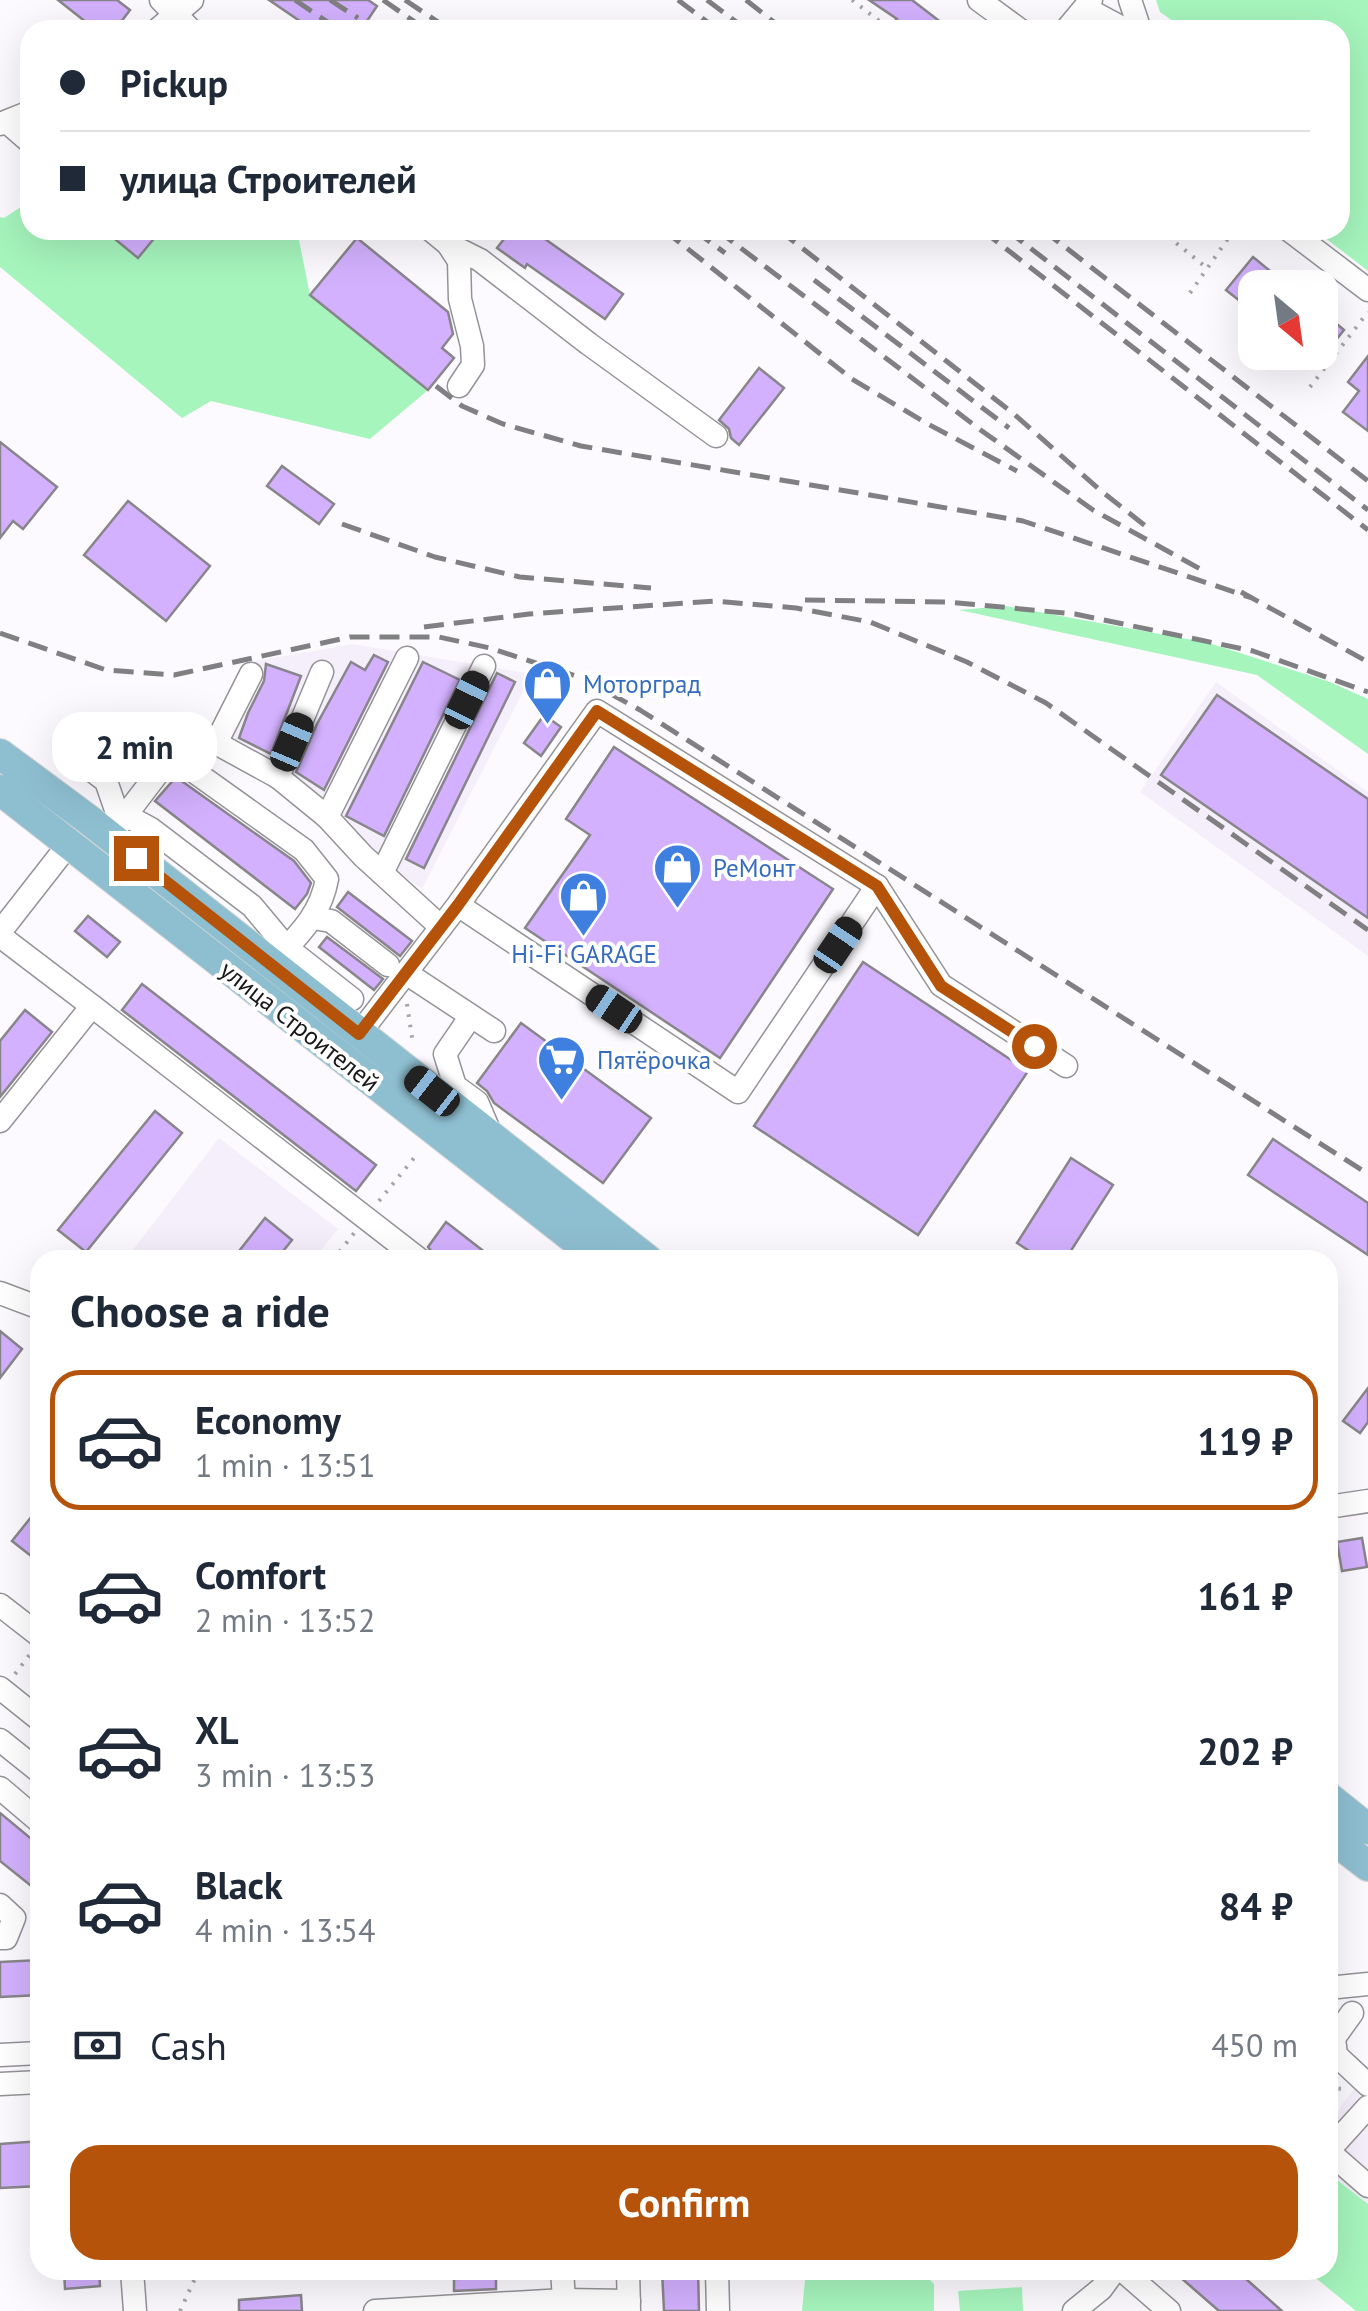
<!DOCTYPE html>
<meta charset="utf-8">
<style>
body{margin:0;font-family:"PT Sans",sans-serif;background:#f2f2f3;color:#1f2937;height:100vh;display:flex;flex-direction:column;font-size:38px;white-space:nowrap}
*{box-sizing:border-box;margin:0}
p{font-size:32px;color:#747a83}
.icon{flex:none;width:55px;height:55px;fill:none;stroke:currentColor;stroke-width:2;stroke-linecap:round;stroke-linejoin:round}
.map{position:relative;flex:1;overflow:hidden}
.details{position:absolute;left:30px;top:1250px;width:1308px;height:1030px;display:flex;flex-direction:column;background:#fff;border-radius:30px;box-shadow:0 10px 40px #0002}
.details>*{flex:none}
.top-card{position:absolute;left:20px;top:20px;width:1330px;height:220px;border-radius:30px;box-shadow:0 10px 40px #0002;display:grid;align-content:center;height:220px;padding:0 40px;background:#fff}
.needle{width:65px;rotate:151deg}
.buttons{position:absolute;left:1238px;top:270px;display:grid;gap:20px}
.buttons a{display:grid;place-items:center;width:100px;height:100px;border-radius:20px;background:#fff;box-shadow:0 10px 40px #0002;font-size:50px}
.end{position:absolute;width:45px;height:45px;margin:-22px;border:12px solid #b45309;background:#fff;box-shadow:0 0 0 5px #fff}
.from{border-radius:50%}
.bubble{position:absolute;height:70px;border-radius:30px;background:#fff;box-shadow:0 10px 40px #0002;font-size:32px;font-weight:800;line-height:70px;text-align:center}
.car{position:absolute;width:30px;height:60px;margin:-30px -15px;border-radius:12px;box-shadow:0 0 8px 2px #0007;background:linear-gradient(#222 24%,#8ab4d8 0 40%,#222 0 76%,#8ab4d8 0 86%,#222 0)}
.top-card b{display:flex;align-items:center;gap:35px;height:95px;font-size:38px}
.top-card b+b{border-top:2px solid #e0e1e3}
.top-card i{width:25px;height:25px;background:#1f2937}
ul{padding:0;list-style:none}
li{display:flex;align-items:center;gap:30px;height:140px;margin:0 20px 15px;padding:0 20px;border:5px solid transparent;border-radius:30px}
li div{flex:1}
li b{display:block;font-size:38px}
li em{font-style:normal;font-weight:800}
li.selected{border-color:#b45309}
li>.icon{width:90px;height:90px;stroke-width:1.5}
h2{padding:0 40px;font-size:45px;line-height:120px}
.pay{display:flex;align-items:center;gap:25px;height:110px;padding:0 40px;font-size:38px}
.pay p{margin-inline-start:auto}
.button{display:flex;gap:20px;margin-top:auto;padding:20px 40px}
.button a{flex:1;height:115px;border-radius:30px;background:#b45309;color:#fff;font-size:40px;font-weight:800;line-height:115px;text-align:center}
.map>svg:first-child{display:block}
.built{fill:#f4effb}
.green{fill:#a6f5bd}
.building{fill:#d3b1fe;stroke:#88868a;stroke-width:2.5}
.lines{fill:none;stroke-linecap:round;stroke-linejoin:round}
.minor-casing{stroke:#949397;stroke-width:25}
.major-casing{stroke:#d5d5d6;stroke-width:32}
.path{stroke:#a5a4a7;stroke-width:4;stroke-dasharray:2.5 8;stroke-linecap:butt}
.minor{stroke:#fff;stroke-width:22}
.major{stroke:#8ebfd1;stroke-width:30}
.rail{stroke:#808082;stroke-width:5;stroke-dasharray:20 10;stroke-linecap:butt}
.route{stroke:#b45309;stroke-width:12}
.labels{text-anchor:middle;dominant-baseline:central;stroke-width:8;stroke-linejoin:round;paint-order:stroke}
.shop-label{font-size:25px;fill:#366cbe;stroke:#fff;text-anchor:start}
.street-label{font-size:25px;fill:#181819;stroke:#fff}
</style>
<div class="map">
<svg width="1368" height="2311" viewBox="0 0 1368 2311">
<rect width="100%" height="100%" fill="#fcfafe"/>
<!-- built -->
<g class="built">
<polygon points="353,644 532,674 422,889 219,749 256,661"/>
<polygon points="1216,682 1368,792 1368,956 1140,792"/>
<polygon points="219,1138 338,1229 313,1260 125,1260"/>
<polygon points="1368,2071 1368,2204 1328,2173 1328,2127 1343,2103"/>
</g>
<!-- green -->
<g class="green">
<polygon points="1156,0 1368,0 1368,271 1315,230 1340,230 1340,30 1186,30 1160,12"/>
<polygon points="30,201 30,230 105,230 138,258 161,230 297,230 310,295 428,390 370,439 211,401 182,418 0,267 0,217 4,218"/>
<polygon points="1006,606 1209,643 1330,682 1368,699 1368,754 1257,675 959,610"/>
<polygon points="1328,2173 1368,2204 1368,2311 1356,2311 1306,2270 1328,2270"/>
<polygon points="806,2270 920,2270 934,2284 934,2311 802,2311"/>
<polygon points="1022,2287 1023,2311 960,2311 958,2291"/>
</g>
<!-- building -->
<g class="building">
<polygon points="58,0 117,0 130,10 115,30 96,30"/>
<polygon points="269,0 368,0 377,6 361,30 313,30"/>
<polygon points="869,0 912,0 951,30 905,30 894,22 897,19"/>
<polygon points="123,230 161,230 138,258 115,239"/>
<polygon points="511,230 552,230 545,239 623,294 605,319 527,264 525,268 497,248"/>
<polygon points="357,238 448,312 453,334 442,348 454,358 428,390 310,295"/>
<polygon points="1253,257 1291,288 1255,288 1255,313 1226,290"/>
<polygon points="1320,310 1344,330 1320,360"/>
<polygon points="1368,356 1368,431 1343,412 1359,391 1348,382"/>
<polygon points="759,368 784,388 739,445 731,438 729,429 719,420"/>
<polygon points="0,442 57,487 23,529 13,521 0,538"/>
<polygon points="282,466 334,504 319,524 267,486"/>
<polygon points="128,501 210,566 166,621 84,555"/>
<polygon points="374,655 388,662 324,790 296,772 317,724 351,662 365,670"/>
<polygon points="423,662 460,680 384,836 346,816"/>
<polygon points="266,664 301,676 271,754 239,738 248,713 264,681"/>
<polygon points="497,673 515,682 424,868 406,859"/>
<polygon points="1217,695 1368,799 1368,918 1161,775"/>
<polygon points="544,715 561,727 541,756 524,743"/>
<polygon points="614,747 833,889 720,1058 525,928 590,835 566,819"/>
<polygon points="176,777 294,861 311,883 307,894 295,909 155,801"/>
<polygon points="348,892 412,941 400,956 337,907"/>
<polygon points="88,916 120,942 107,957 75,931"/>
<polygon points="327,937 383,979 374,990 319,947"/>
<polygon points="863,962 1028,1071 918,1235 754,1126"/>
<polygon points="142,984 376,1165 356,1191 122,1010"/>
<polygon points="25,1010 52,1032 0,1097 0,1041"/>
<polygon points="521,1023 651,1118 603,1183 494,1103 487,1091 477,1083"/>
<polygon points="155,1111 182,1133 86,1252 58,1230"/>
<polygon points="1273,1139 1368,1203 1368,1255 1248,1175"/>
<polygon points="1071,1158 1113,1185 1065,1260 1043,1260 1017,1243"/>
<polygon points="265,1218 292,1240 276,1260 232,1260"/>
<polygon points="446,1222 495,1260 438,1260 428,1247"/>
<polygon points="0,1331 22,1349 0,1378"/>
<polygon points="1368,1388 1368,1422 1360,1433 1343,1421"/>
<polygon points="40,1506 40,1563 12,1541"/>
<polygon points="1362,1538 1367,1567 1342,1571 1337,1542"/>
<polygon points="0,1813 40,1846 40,1893 0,1861"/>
<polygon points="40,1960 40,1995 0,1997 0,1962"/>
<polygon points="40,2141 40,2186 0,2188 0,2144"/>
<polygon points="64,2270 99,2270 100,2286 65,2289"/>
<polygon points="662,2270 698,2270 699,2311 664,2311"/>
<polygon points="1172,2270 1236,2270 1282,2311 1219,2311"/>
<polygon points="496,2277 496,2289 454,2291 454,2279"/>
<polygon points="301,2295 302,2311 239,2311 239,2300"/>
</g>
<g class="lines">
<defs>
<g id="minor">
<polyline points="161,0 191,30"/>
<polyline points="979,0 1020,30"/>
<polyline points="1130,0 1140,30"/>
<polyline points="1085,8 1126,30"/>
<polyline points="157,30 192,0"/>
<polyline points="1066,30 1091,0"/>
<polyline points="7,122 30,142"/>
<polyline points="0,124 30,112"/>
<polyline points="431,230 448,244 459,261 460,299 472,346 473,365 459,386"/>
<polyline points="1289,230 1368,290"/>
<polyline points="448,244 480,260 589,344 716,436"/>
<polyline points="407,658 327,817 363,856 441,927"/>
<polyline points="322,672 278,777 327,817"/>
<polyline points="251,674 216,743 278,777"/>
<polyline points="67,751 106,781 116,810 151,829 252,906 287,948 352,999"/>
<path d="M 109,837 L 164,765 L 178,760 L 304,850 L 327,879 C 320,917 297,936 272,964"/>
<polyline points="382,873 484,666"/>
<polyline points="877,886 941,985 1066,1066"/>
<polyline points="313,918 331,921 388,965"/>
<polyline points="0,932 68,845"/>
<polyline points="0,936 92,1006"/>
<polyline points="406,973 494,1031"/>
<polyline points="471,1016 445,1054 455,1086 477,1102 491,1135"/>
<polyline points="359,1034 458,905 597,711 877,886 738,1092 458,905"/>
<polyline points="0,1121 92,1006 420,1260"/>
<polyline points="0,1293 40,1308"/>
<polyline points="1328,1507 1368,1501"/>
<polyline points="0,1605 40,1636"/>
<polyline points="0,1688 40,1720"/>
<polyline points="0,1740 40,1772"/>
<polyline points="0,1788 40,1822"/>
<polyline points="0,1905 14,1918 6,1938 0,1938"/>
<polyline points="1328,1988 1368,1984"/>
<polyline points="1352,2013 1334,2038 1336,2055 1368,2085"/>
<polyline points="0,2055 40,2053"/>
<polyline points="0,2084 40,2082"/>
<polyline points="1368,2107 1328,2151 1368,2186"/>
<polyline points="132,2270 135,2311"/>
<polyline points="562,2270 564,2300"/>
<polyline points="628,2270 629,2311"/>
<polyline points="717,2270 718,2311"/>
<polyline points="1122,2270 1169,2311"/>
<polyline points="375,2311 564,2300 629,2301"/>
<polyline points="1074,2311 1101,2289 1115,2270"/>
</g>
<g id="major">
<polyline points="0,754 89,820 648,1260"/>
<polyline points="0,790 601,1260"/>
<polyline points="1328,1797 1368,1829"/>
<polyline points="1328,1835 1368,1866"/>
</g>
</defs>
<!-- minor casing -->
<use href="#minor" class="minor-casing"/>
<!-- major casing -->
<use href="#major" class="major-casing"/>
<!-- path -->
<g class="path">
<polyline points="852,0 891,30"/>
<polyline points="1160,230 1207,268"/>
<polyline points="1190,293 1234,230"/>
<polyline points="1310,387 1368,312"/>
<polyline points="407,1004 413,1044"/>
<polyline points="379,1201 414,1158"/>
<polyline points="333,1260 355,1232"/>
<polyline points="15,1674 31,1653"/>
<polyline points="1328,2088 1343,2089"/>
<polyline points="180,2311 199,2270"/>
</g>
<!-- minor -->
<use href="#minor" class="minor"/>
<!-- major -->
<use href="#major" class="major"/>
<!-- rail -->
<g class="rail">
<polyline points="295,0 339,30"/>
<polyline points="330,0 358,18"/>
<polyline points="383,0 415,22"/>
<polyline points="405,0 450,30"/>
<polyline points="678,0 718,30"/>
<polyline points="707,0 747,30"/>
<polyline points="746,0 784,30"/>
<polyline points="664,230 852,379 926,423 1017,471"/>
<polyline points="694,230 725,253"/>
<polyline points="717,230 982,431 1093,510 1202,570"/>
<polyline points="779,230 1014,414 1100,490 1148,528"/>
<polyline points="982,230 1368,530"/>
<polyline points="1007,230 1368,510"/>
<polyline points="1043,230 1368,481"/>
<polyline points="814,280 1009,428"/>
<polyline points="436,386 462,406 503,424 581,446 1023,521 1252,598"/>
<polyline points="342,524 435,557 520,577 651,588"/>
<polyline points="1241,592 1368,662"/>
<polyline points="805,600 948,602 1075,614 1253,651 1368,692"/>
<polyline points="424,627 529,614 715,601 796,608 870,622 967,662 1046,703 1368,930"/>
<polyline points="0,633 106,670 174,675 350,637 439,637 490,648 582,678 640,710 1368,1174"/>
</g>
</g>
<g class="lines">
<!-- route -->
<polyline class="route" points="136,858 359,1034 458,905 597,711 877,886 941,986 1034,1046"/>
</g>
<!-- icons -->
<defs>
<symbol id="shop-pin" viewBox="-11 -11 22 30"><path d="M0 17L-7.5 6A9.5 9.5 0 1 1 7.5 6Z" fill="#3f7fe0" stroke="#fff"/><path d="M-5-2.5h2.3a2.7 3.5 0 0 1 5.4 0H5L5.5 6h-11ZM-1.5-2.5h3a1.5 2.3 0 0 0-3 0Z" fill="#fff"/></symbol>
<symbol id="supermarket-pin" viewBox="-11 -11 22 30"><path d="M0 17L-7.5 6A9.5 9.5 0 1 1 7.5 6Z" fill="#3f7fe0" stroke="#fff"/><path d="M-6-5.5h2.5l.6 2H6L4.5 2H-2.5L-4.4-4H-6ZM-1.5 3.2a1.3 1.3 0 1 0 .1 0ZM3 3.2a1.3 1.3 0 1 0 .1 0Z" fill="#fff"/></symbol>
</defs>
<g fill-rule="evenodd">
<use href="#shop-pin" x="520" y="656" width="55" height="75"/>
<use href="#shop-pin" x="650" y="840" width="55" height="75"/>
<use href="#shop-pin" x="556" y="868" width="55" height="75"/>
<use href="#supermarket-pin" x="534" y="1032" width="55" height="75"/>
</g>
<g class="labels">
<!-- shop labels -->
<g class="shop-label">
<text x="583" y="684">Моторград</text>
<text x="713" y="868">РеМонт</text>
<text x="584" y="954" text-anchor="middle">Hi-Fi GARAGE</text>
<text x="597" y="1060">Пятёрочка</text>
</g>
<!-- street labels -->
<g class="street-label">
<text transform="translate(300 1026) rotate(38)">улица Строителей</text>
</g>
</g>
</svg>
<div class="buttons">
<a><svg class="needle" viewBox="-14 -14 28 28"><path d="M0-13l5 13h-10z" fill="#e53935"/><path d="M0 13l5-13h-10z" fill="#747a83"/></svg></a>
</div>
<i class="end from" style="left:1034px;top:1046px"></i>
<i class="end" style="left:136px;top:858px"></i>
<div class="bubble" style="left:52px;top:712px;width:165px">2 min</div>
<i class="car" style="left:467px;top:700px;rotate:26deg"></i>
<i class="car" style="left:292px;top:742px;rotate:23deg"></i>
<i class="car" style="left:838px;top:945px;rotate:34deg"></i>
<i class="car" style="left:614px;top:1009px;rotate:304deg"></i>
<i class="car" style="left:432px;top:1091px;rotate:308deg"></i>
<div class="top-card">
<b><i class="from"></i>Pickup</b>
<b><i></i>улица Строителей</b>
</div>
<section class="details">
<h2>Choose a ride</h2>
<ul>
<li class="selected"><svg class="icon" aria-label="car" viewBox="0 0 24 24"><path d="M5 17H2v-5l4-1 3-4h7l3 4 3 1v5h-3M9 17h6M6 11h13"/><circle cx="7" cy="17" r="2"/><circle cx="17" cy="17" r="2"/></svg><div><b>Economy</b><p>1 min · 13:51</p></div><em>119 ₽</em></li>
<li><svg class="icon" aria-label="car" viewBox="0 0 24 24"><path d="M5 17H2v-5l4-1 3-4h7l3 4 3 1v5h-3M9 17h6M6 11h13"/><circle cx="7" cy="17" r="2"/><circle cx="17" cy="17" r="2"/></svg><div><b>Comfort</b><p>2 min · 13:52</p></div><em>161 ₽</em></li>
<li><svg class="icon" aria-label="car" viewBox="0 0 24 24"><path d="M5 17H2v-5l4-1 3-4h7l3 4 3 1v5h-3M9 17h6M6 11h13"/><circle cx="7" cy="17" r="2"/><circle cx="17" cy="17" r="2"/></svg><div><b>XL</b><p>3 min · 13:53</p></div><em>202 ₽</em></li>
<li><svg class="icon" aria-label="car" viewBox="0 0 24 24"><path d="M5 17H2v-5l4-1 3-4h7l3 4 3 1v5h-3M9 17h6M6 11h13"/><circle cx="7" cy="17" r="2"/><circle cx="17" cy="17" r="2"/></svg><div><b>Black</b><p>4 min · 13:54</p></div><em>84 ₽</em></li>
</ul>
<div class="pay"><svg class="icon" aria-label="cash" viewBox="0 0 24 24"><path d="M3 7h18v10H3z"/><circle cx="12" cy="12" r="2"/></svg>Cash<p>450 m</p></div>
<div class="button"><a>Confirm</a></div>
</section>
</div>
